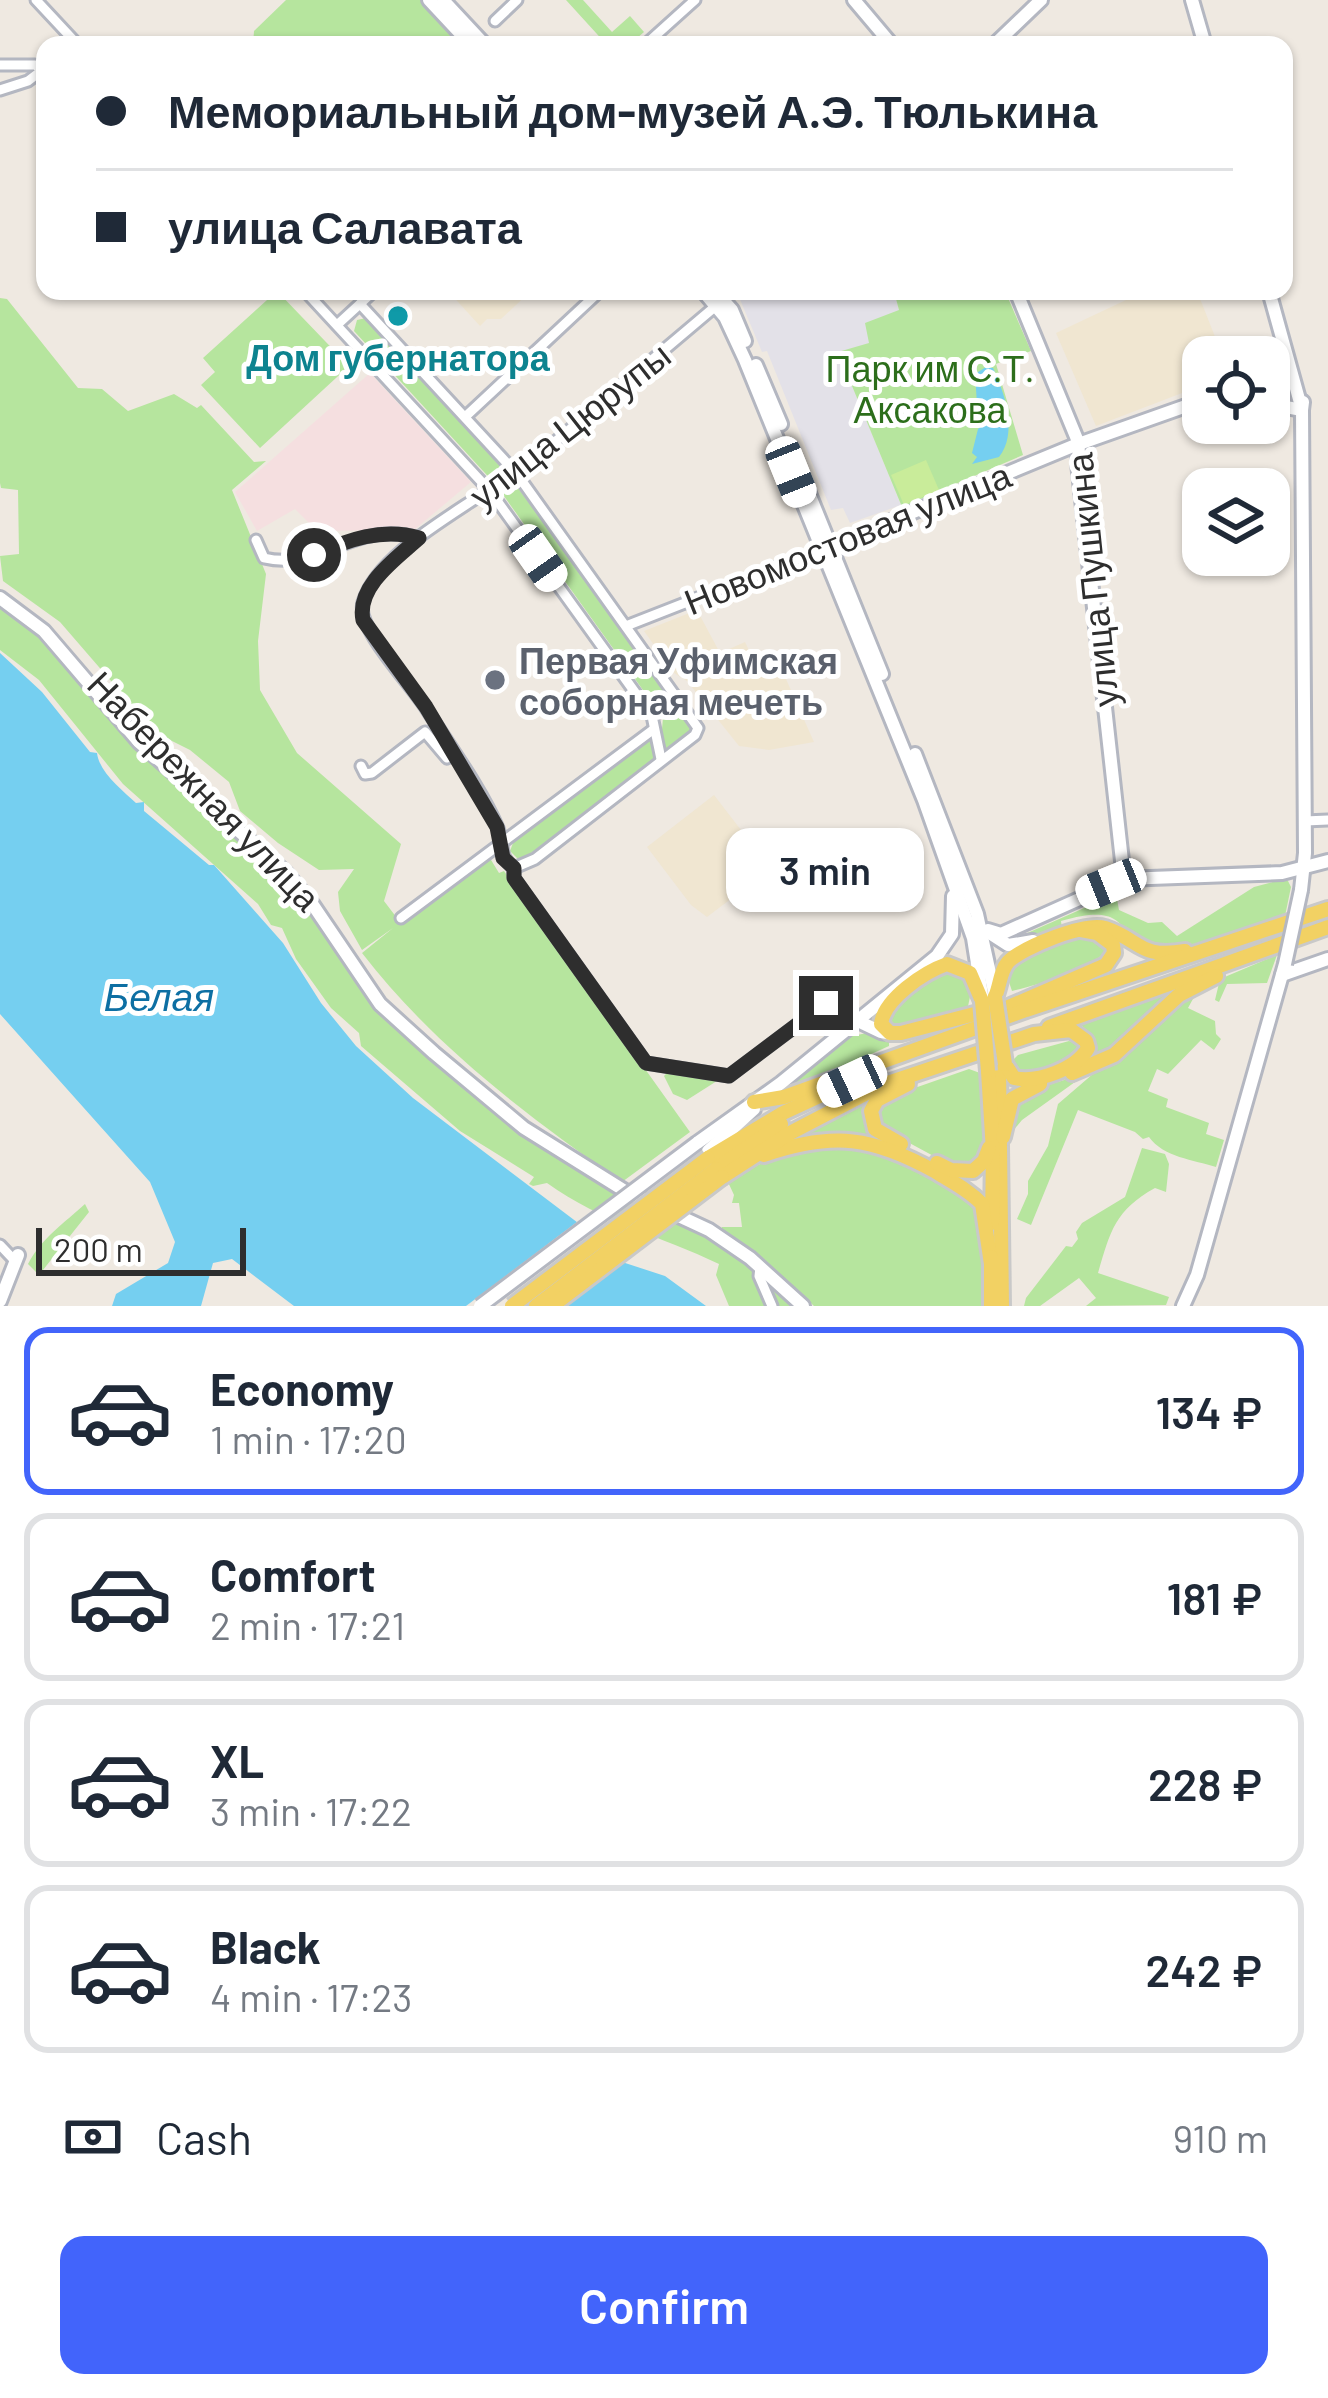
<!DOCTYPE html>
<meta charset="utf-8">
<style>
body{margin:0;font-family:Barlow,sans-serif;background:#f2f2f3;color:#1f2937;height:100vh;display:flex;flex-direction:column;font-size:45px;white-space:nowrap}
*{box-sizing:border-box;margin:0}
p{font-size:39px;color:#747a83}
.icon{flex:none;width:66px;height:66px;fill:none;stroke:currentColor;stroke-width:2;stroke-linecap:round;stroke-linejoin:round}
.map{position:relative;height:1306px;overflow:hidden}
.sheet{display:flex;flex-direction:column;background:#fff;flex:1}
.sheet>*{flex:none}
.banner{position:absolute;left:36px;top:36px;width:1257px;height:264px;border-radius:24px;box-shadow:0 3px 9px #0004;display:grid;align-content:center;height:264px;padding:0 60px;background:#fff}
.fabs{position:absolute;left:1182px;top:336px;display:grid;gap:24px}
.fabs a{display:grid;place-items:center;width:108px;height:108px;border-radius:24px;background:#fff;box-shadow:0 3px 9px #0004;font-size:60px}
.scale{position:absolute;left:36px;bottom:30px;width:210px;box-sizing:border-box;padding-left:12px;border:6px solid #2e2e2e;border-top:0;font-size:33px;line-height:42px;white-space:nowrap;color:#2e2e2e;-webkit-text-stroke:9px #fff;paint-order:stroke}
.end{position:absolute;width:54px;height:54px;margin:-27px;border:15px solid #2e2e2e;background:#fff;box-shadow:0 0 0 6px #fff}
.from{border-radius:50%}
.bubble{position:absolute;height:84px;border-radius:24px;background:#fff;box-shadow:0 3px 9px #0004;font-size:39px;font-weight:600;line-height:84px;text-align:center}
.car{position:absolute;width:36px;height:72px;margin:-36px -18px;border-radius:15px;box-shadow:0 0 9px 3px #0007;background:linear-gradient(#fff 24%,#345 0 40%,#fff 0 76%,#345 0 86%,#fff 0)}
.banner b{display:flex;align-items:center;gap:42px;height:114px;font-size:45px}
.banner b+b{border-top:3px solid #e0e1e3}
.banner i{width:30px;height:30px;background:#1f2937}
ul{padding:21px 0 0;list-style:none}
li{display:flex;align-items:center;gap:36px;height:168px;margin:0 24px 18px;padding:0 36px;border:6px solid #e0e1e3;border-radius:24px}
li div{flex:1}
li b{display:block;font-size:45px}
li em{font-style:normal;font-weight:600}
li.on{border-color:#4264fb}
li>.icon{width:108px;height:108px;stroke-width:1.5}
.pay{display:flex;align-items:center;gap:30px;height:132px;padding:0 60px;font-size:45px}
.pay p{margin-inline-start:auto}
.button{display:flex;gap:24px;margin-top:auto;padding:24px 60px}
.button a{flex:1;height:138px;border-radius:24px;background:#4264fb;color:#fff;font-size:48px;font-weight:600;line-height:138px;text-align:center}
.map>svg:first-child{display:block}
.industrial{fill:#e3e1e8}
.education{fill:#f0e6d1}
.medical{fill:#f5dfe0}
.green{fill:#b6e59e}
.pitch{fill:#c9ec9a}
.water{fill:#75cff0}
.pier{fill:#efe9e1}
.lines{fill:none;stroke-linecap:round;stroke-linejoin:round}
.street-casing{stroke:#b4b7c1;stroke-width:15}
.secondary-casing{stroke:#b4b7c1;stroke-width:18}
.primary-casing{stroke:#c9c9c9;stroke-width:20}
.street{stroke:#fff;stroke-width:9}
.secondary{stroke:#fff;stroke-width:12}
.primary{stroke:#f2d163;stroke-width:14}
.secondary-bridge-casing{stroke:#b4b7c1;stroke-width:18;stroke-linecap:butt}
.primary-bridge-casing{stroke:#c9c9c9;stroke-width:20;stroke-linecap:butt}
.secondary-bridge{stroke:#fff;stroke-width:12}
.primary-bridge{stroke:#f2d163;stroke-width:14}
.route{stroke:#2e2e2e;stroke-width:15}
.culture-dot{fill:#0f9aa8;stroke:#fff;stroke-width:4.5}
.worship-dot{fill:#6b7280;stroke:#fff;stroke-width:4.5}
.labels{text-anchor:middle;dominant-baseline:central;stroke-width:10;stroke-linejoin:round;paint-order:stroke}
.culture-label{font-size:36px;font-weight:bold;fill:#0d838f;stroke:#fff}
.park-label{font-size:36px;fill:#2c6e1b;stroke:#fff}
.street-label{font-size:36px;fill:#2e2e2e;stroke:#fff}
.worship-label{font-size:36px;font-weight:bold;fill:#5b616d;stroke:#fff;text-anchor:start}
.water-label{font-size:39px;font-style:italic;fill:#0d6fa3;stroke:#fff}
</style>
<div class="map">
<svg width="1328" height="1306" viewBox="0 0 1328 1306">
<rect width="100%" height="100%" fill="#efe9e1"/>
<!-- industrial -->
<polygon class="industrial" points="745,291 889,291 896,299 899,310 870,343 839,353 901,505 850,523 843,508 831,510 767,351 762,352 739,297"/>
<!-- education -->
<g class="education">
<polygon points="448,291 531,291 501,319 487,319 480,326"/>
<polygon points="1145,291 1197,291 1223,357 1203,357 1203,385 1096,426 1056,333"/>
<polygon points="697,610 720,653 745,642 762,677 782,670 814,742 769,750 739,746 687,681 674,673 644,631"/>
<polygon points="714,795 761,856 735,876 744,889 707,917 691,905 647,847"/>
</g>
<!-- medical -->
<polygon class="medical" points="370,373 471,482 414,530 317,531 295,509 257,531 235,492"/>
<!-- green -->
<g class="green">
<polygon points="286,0 425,0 466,45 253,45 254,31"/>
<polygon points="566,0 583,0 612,32 630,16 644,32 629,45 607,45"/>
<polygon points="277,291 349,366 260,448 201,385 215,372 203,358"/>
<polygon points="889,291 1005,291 1031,351 996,364 1023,455 902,507 838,352 869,343 865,323 899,310 896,299"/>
<path d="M 0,298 L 7,299 L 78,388 L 102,389 L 128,411 L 174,394 L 197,408 L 201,405 L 254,462 L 266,461 L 232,490 L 266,574 L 258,641 L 260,690 L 297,753 L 401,844 L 384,901 L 400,922 L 488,855 L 499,873 L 504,871 L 690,1132 L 622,1182 C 528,1117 432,1044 362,953 L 393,928 L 362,950 L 340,911 L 338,892 L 354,869 L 319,870 L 278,843 L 240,811 L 229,782 L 190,750 L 156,733 L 60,622 L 3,581 L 0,556 L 19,554 L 18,490 L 1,488 L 0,483 Z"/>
<polygon points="366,318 510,477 697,731 527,856 518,859 510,851 516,835 662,729 663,718 496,485 354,331 357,320"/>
<path d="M 0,603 L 41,634 L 283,875 L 328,932 L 353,978 L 494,1110 L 709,1235 L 750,1265 L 793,1306 L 729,1306 L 716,1275 L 719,1264 C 661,1236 601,1222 547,1183 L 533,1186 L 529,1184 L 534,1177 L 460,1131 L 361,1046 L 359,1033 L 331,1008 L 296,959 L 282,928 L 271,925 L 258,904 L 123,784 L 39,680 L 0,650 Z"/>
<path d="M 1280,880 L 1288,881 L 1291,887 L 1285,916 C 1260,924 1186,952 1164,949 C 1110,941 1136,899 1061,921 L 1062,928 L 1021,942 L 999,938 L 1012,932 L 1016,938 L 1116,894 L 1119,910 L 1148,923 L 1162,922 L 1177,936 L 1254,887 Z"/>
<path d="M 1083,935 L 1097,936 L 1109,952 L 1105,951 C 1092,971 1036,985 1012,991 L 1006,973 L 1022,956 Z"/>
<polygon points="1277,955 1267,983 1227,984 1219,1002 1215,1000 1220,979"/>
<path d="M 948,969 L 967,977 L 971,992 L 967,1011 L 901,1029 L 887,1026 C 894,999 922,981 948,969 Z"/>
<polygon points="1176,991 1121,1045 1089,1061 1094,1042 1080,1023"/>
<path d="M 1187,993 L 1194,997 L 1188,1008 L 1215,1021 L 1216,1034 L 1221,1039 L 1214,1050 L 1201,1040 L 1168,1074 L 1157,1069 L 1148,1091 L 1168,1099 L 1166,1107 L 1209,1123 L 1206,1134 L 1224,1140 L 1216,1167 C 1194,1160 1163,1157 1149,1137 L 1143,1139 L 1135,1132 L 1078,1110 L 1031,1225 L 1017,1219 L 1028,1194 L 1028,1181 L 1048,1146 L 1058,1104 Z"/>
<polygon points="867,1033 889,1042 889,1046 869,1055 870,1059 783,1091 847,1037"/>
<path d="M 1069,1041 L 1081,1045 C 1070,1065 1039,1076 1016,1074 L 1010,1063 L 1018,1055 Z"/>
<path d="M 969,1069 L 980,1073 C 983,1103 992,1137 976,1164 L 952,1166 L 878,1126 L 874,1116 L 886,1098 Z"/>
<polygon points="668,1072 673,1072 720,1079 687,1100 673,1094 664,1076"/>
<polygon points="1089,1072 1022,1120 1012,1132 1013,1107 1036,1089"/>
<polygon points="874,1097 880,1140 850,1136 794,1140"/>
<polygon points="850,1143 888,1151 976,1202 985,1268 981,1306 814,1306 755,1251 720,1232 722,1227 742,1227 739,1203 732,1203 734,1195 728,1182 783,1151"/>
<path d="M 1142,1148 L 1165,1154 L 1169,1164 L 1166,1192 L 1155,1188 C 1115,1210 1110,1232 1098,1273 L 1169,1297 L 1166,1305 L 1086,1306 L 1096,1298 L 1079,1278 L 1040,1306 L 1024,1306 L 1026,1298 L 1066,1246 L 1072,1247 L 1078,1239 L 1076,1232 L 1082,1223 L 1125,1197 Z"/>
<path d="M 85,1204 L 89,1212 L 39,1275 L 28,1264 C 41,1239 64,1223 85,1204 Z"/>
</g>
<!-- pitch -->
<polygon class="pitch" points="926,460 939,490 904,505 891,475"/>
<!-- water -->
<g class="water">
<path d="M 986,367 L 993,368 C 1005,393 1018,434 999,457 L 972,464 L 977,457 L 972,453 L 978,429 L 983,425 L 978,419 L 975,374 Z"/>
<path d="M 0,653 L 42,692 L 90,752 L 97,753 C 99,772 122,790 136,803 L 144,802 L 144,811 L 209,865 L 214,865 L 283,943 L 321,1003 L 356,1046 L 413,1098 L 594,1235 L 619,1261 L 665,1276 L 706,1306 L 294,1306 L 232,1259 L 213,1263 L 201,1306 L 112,1306 L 116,1294 L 168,1263 L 175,1242 L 150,1182 L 0,1014 Z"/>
</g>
<!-- pier -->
<polygon class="pier" points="581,1219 609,1242 524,1306 466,1306"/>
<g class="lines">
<defs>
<g id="street">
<polyline points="36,0 78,45"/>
<polyline points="495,21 517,0"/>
<polyline points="645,45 695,0"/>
<polyline points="0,65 35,65 43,71"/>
<polyline points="0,90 28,81 45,68"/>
<polyline points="305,291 490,491 652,716 661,759"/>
<polyline points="360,304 517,474 698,728 695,735 535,859 514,868"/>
<path d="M 717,305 L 517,474 L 506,477 C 466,509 379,550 363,602 C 355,628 413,686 427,710 C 450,746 482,790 498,828 C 504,844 499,858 514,868 L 514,878 L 646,1063 L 729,1076 L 826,1003 L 856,1020"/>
<polyline points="337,325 374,291"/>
<polyline points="465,417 600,291"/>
<path d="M 256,540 L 264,558 C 321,572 354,519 419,538"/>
<polyline points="626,626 828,547"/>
<polyline points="361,766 365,774 372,773 425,732 447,758 453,755"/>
<polyline points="1305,821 1328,820"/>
<polyline points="401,918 654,729"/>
<polyline points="0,1245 16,1262"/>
<polyline points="760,1267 759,1276 772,1306"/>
</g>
<g id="secondary">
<polyline points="429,0 471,45"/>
<polyline points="443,0 485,45"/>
<polyline points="854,0 892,45"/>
<polyline points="1192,0 1205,45"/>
<polyline points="994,45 1041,0"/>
<polyline points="703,291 725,317 745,360 924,800 973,938 982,995"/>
<polyline points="715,291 732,310 745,341"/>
<polyline points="1016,291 1079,444 1078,463 1124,879"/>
<polyline points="1269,291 1302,410 1305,853 1301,890"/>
<polyline points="756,365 781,424"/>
<polyline points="1269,404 1302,410 1303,402"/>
<polyline points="804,481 882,674"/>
<polyline points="831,546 1073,446 1203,400"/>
<polyline points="0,598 44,631 139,742 286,873 313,905 380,1004 434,1053 524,1128 625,1191 709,1230 750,1258 803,1306"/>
<polyline points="915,754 977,914 995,996"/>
<polyline points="988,930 1001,934 1124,879 1282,873 1328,861"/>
<polyline points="991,934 1008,945 1033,941"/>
<polyline points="1282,975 1328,959"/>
<polyline points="856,1020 881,1032 894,1034"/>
<polyline points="697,1143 781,1083 937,956 952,934 953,896"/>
<polyline points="708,1151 754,1109"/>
<polyline points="0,1301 18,1255"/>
<polyline points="1183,1306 1197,1275 1285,964"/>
</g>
<g id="primary">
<path d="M 995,997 C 1000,986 1000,971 1008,962 C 1023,947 1085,922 1105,928 C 1141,940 1139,959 1185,951"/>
<path d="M 982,1001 L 970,973 L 947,964 C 924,972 884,999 881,1024 L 890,1033 L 901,1033 L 994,1009"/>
<polyline points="990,1015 1106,965 1114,953 1113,945 1097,933 1081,930"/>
<polyline points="1049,1027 1328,927"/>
<polyline points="999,1067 1002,1306"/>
<polyline points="988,1071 993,1151 992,1223"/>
<polyline points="1072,1073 1114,1055 1179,995 1216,976"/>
<polyline points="754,1102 784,1097 1026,1010 1328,909"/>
<polyline points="1003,1137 1012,1099 1040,1084"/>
<polyline points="901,1144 875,1129 871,1111 877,1100 908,1084"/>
<path d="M 764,1155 C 834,1131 873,1137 936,1172 C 952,1182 969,1190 982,1204 L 991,1264"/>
<polyline points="708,1158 783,1113 852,1081"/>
<polyline points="937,1163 951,1170 973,1171 984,1161 989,1148"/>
<polyline points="716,1169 781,1124"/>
<path d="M 722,1177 L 790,1133 L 882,1085 L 1034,1034 L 1071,1030 L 1086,1041 L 1088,1048 C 1076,1069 1038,1083 1014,1078 L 1005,1064"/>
<polyline points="991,1306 991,1257"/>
</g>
</defs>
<!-- street casing -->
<use href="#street" class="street-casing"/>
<!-- secondary casing -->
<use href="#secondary" class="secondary-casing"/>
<!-- primary casing -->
<use href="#primary" class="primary-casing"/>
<!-- street -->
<use href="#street" class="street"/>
<!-- secondary -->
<use href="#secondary" class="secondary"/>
<!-- primary -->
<use href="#primary" class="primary"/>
<defs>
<g id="secondary-bridge">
<polyline points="1285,964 1301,890"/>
<polyline points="480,1306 697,1143"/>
</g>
<g id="primary-bridge">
<polyline points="995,997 1005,1064"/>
<polyline points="982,1001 988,1071"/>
<polyline points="512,1306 708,1158"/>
<polyline points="536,1306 716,1169"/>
<polyline points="552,1306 722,1177"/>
</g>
</defs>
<!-- secondary-bridge casing -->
<use href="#secondary-bridge" class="secondary-bridge-casing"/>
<!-- primary-bridge casing -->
<use href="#primary-bridge" class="primary-bridge-casing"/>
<!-- secondary-bridge -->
<use href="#secondary-bridge" class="secondary-bridge"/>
<!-- primary-bridge -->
<use href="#primary-bridge" class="primary-bridge"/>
</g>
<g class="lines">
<!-- route -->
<path class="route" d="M 314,555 C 347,540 383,527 419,538 C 397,558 356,586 363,620 L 426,707 L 497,827 L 503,858 L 514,868 L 514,878 L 646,1063 L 729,1076 L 826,1003"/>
</g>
<!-- markers -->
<circle class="culture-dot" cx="398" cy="316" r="12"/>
<circle class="worship-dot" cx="495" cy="680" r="12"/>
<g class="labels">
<!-- culture labels -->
<g class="culture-label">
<text x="398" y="356">Дом губернатора</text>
</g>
<!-- park labels -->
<g class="park-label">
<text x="930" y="367">Парк им С.Т.<tspan x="930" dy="41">Аксакова</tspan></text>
</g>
<!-- street labels -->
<g class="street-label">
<text transform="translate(569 424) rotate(-38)">улица Цюрупы</text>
<text transform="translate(847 537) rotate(-22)">Новомостовая улица</text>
<text transform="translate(1091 580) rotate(-96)">улица Пушкина</text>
<text transform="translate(205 790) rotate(46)">Набережная улица</text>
</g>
<!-- worship labels -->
<g class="worship-label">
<text x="519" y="659">Первая Уфимская<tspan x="519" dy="41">соборная мечеть</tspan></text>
</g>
<!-- water labels -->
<g class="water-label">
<text x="159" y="995">Белая</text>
</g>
</g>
</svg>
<div class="fabs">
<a><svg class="icon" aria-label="locate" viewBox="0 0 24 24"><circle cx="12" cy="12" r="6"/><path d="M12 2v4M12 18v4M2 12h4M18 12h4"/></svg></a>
<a><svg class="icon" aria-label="layers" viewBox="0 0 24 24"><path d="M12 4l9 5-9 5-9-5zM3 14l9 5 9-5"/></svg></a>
</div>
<div class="scale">200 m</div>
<i class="end from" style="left:314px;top:555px"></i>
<i class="end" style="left:826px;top:1003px"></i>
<div class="bubble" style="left:726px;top:828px;width:198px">3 min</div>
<i class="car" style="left:791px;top:472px;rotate:158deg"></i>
<i class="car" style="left:538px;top:558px;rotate:145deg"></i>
<i class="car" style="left:1111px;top:884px;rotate:248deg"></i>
<i class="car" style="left:852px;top:1081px;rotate:245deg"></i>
<div class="banner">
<b><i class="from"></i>Мемориальный дом-музей А.Э. Тюлькина</b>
<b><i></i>улица Салавата</b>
</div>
</div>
<section class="sheet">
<ul>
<li class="on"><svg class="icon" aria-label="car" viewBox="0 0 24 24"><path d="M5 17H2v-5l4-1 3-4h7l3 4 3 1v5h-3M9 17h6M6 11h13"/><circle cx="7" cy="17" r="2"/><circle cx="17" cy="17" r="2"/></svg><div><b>Economy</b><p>1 min · 17:20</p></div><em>134 ₽</em></li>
<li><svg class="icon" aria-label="car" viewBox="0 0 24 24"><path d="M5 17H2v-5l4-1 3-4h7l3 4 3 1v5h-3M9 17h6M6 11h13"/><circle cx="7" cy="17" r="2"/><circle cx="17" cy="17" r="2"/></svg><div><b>Comfort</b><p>2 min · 17:21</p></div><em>181 ₽</em></li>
<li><svg class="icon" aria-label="car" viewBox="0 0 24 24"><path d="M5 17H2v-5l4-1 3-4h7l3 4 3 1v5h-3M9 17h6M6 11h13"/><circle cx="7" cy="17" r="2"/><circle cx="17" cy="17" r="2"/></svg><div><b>XL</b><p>3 min · 17:22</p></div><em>228 ₽</em></li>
<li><svg class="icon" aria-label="car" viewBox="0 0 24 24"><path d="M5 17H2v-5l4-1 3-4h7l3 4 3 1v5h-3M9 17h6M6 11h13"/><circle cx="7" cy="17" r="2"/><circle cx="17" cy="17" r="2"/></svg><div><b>Black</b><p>4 min · 17:23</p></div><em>242 ₽</em></li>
</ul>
<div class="pay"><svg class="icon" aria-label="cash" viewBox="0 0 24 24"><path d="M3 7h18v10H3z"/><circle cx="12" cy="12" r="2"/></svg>Cash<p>910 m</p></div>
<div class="button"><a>Confirm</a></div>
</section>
